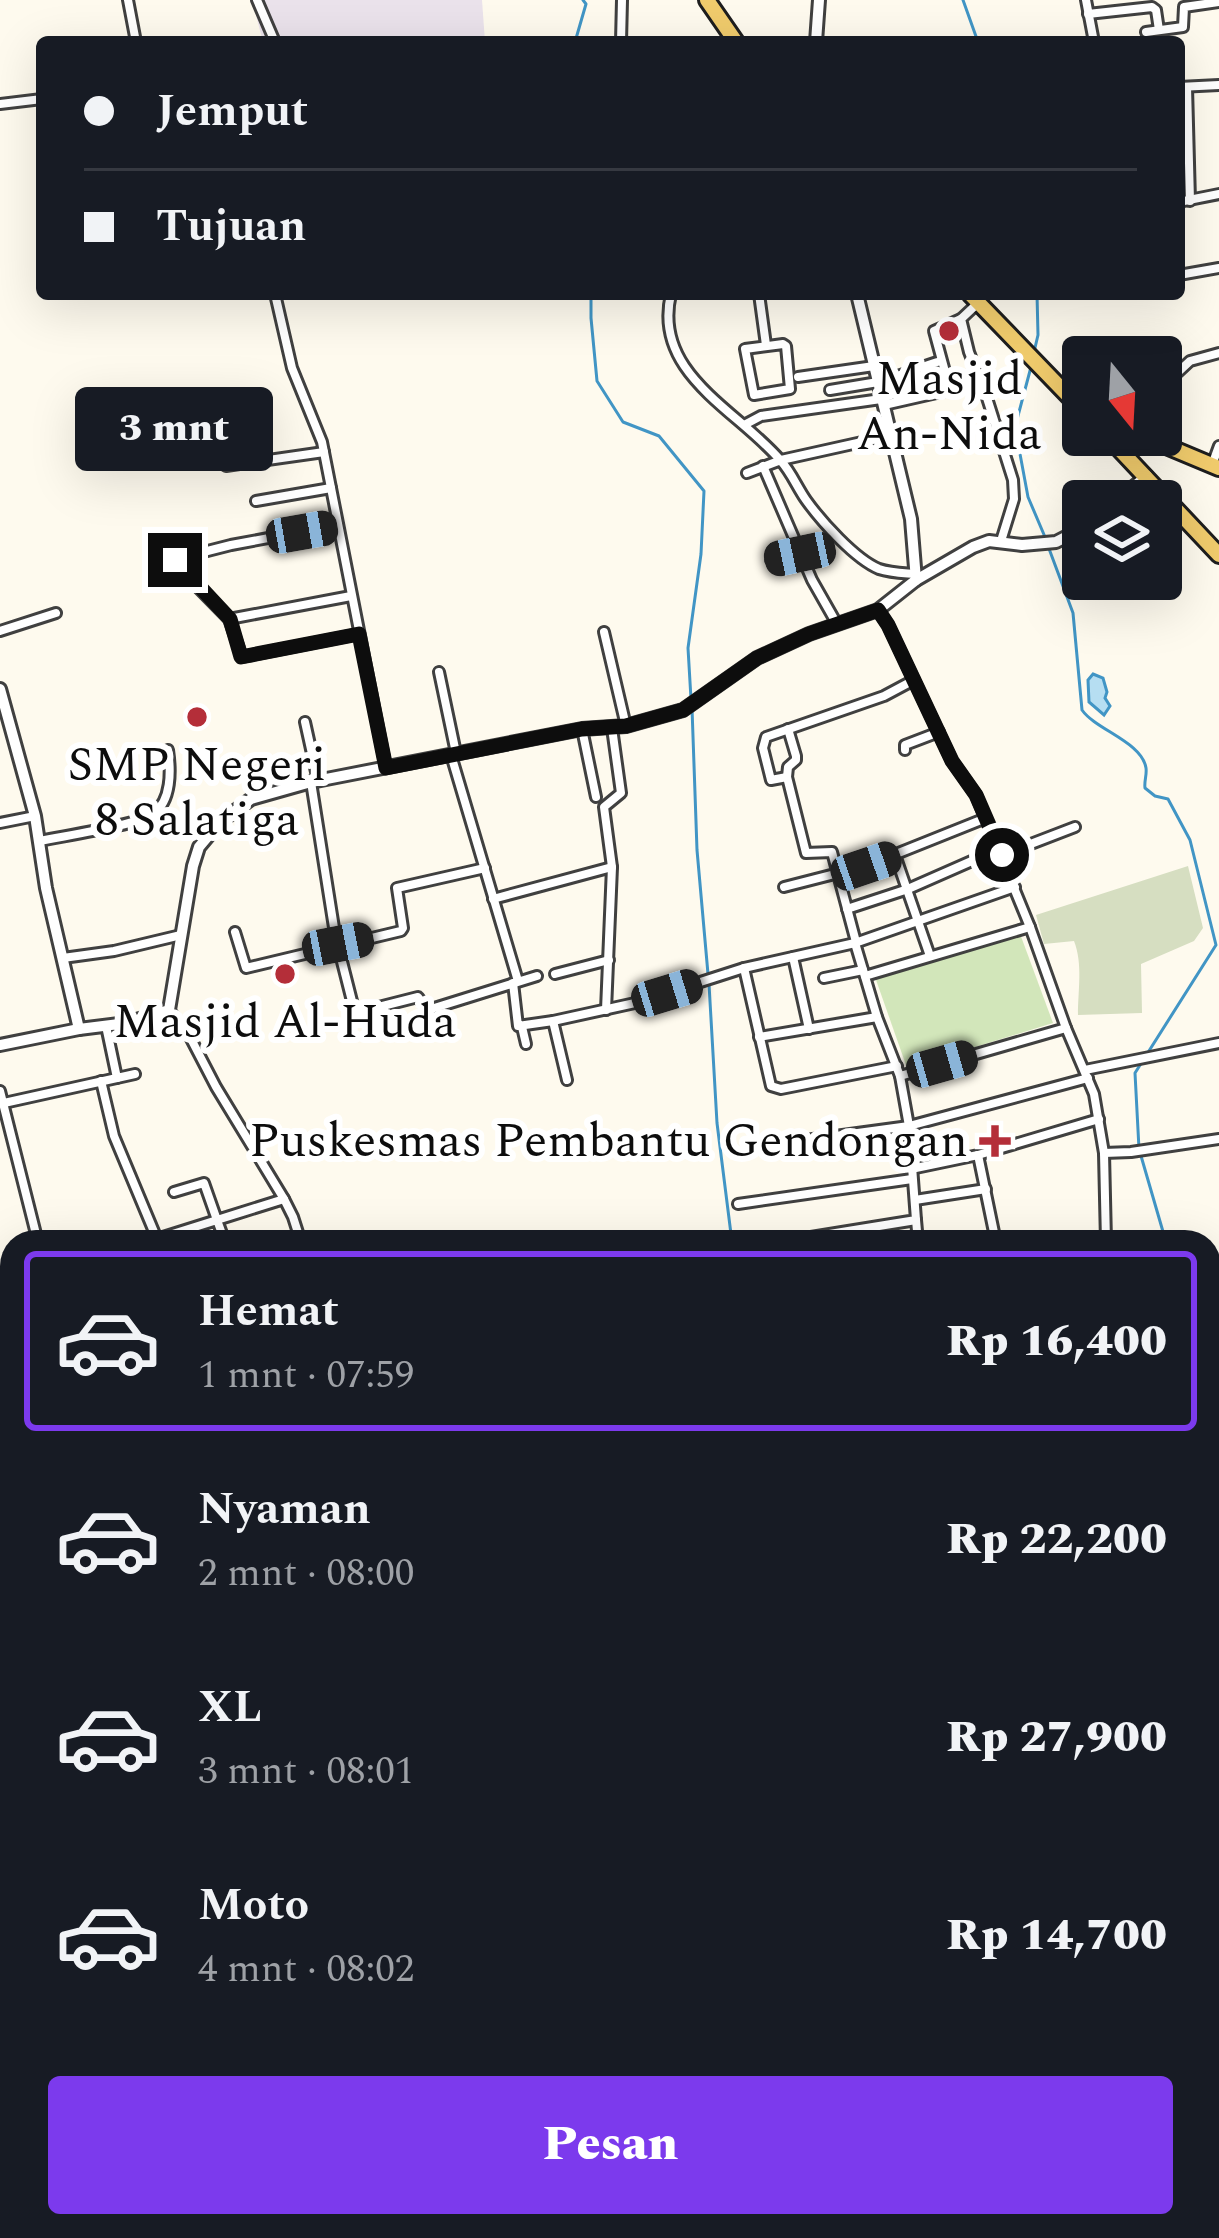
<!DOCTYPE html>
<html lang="id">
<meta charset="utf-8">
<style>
body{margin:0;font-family:Spectral,serif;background:#20242c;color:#f1f3f6;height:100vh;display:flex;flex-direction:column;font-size:45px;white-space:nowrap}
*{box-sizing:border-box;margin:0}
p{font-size:39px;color:#9ea1a6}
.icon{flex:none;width:66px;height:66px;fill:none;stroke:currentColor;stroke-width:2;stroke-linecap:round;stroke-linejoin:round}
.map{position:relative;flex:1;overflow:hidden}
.panel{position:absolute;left:0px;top:1230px;width:1221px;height:1008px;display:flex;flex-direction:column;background:#171b24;border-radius:36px 36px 0 0;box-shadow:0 12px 48px #0002}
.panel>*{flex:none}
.hud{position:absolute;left:36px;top:36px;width:1149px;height:264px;border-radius:12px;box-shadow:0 12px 48px #0002;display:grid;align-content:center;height:264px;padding:0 48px;background:#171b24}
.needle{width:78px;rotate:162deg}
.fabs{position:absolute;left:1062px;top:336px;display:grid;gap:24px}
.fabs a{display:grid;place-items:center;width:120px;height:120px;border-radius:12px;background:#171b24;box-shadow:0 12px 48px #0002;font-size:60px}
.end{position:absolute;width:54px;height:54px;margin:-27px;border:15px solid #0d0d0d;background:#fff;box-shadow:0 0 0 6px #fff}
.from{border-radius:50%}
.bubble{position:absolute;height:84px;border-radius:12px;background:#171b24;box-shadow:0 12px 48px #0002;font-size:39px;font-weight:800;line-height:84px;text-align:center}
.car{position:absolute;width:36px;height:72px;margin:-36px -18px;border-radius:15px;box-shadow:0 0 9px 3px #0007;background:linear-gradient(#222 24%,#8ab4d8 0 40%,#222 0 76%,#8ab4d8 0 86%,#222 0)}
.hud b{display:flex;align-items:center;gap:42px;height:114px;font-size:45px}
.hud b+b{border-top:3px solid #363941}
.hud i{width:30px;height:30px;background:#f1f3f6}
ul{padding:21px 0 0;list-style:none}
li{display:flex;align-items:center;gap:36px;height:180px;margin:0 24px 18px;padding:0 24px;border:6px solid transparent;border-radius:12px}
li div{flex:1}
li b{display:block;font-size:45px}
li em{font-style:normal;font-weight:800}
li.on{border-color:#7c3aed}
li>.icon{width:108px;height:108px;stroke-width:1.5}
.cta{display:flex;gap:24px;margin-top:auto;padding:24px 48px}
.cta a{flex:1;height:138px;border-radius:12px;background:#7c3aed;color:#fff;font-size:48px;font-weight:800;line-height:138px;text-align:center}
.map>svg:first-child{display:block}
.industrial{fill:#eae2eb}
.green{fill:#d2e6ba}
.cemetery{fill:#d6dec1}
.water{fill:#b6def2;stroke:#4195c5;stroke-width:3}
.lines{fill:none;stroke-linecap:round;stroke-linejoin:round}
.stream{stroke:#4195c5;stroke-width:3}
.minor-casing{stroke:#404040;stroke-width:14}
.tertiary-casing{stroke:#404040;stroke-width:16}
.primary-casing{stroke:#1e1e1e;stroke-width:20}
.minor{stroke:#fff;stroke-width:8}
.tertiary{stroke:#fff;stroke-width:10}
.primary{stroke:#f0cb6c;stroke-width:14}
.route{stroke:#0d0d0d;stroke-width:15}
.poi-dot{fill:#b42e39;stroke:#fff;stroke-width:4.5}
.labels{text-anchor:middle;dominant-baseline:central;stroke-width:12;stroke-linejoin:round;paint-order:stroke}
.poi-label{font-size:48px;fill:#0d0d0d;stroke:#fff}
</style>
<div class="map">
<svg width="1219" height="2238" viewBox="0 0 1219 2238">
<rect width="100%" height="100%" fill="#fefaee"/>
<!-- industrial -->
<polygon class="industrial" points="252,0 482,0 485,42 263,42"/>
<!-- green -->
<g class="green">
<polygon points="1019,931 1053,1023 907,1068 875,977"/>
<polygon points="12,1524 12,1665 0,1665 0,1525"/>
</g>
<!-- cemetery -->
<path class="cemetery" d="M 1188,866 L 1203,928 L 1194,941 L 1141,964 L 1142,1013 L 1078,1015 C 1078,990 1083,964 1074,941 L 1044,944 L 1036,915 Z"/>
<!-- water -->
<polygon class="water" points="1093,674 1103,678 1107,692 1105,698 1110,706 1104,715 1089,702 1088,680"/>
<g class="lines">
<!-- stream -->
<g class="stream">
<polyline points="963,0 978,42"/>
<polyline points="575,42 586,4 583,0"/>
<polyline points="591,294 591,318 597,381 623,422 659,436 704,491 701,554 688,648 691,699"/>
<polyline points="1034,352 1038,335 1037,294"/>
<polyline points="1031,367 1015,427 1028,497 1045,537"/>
<path d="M 1048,546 L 1073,613 L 1082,710 C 1096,730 1142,742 1146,768 C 1147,775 1144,781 1145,788 L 1155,796 L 1168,799 L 1190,840 L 1216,945 L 1135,1073 L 1139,1149 L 1166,1242"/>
<polyline points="692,708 697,850 708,974"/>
<polyline points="709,984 717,1123 732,1242"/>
<polyline points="93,2226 96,2238"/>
<polyline points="807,2226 809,2238"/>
</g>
<defs>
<g id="minor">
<polyline points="128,0 136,42"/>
<polyline points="257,0 275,42"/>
<polyline points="1086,0 1094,42"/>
<polyline points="1088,14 1152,7 1156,10 1159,30"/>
<polyline points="1146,32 1183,27 1184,7 1219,2"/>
<polyline points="621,42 622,0"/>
<polyline points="1179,87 1219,85"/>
<polyline points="1187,87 1190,201"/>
<polyline points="0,104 42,99"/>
<polyline points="1179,202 1219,194"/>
<polyline points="1179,275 1219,268"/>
<polyline points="275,294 292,368 322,442 386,768"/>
<path d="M 671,294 C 652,374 738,410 781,461 C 791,472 797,487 806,500 C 821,521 855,559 879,569 C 891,573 903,573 915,574"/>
<polyline points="759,294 766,345"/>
<polyline points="978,303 961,319 969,352 987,398 1013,480 1014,499 1001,541"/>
<polygon points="783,344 786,346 790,389 754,395 745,349"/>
<polyline points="798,377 874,366"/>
<path d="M 878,381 C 901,377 918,367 941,361"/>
<polyline points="1161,388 1190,361 1219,353"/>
<polyline points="830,390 878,382"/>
<polyline points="884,405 950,390 934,331 961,319"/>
<polyline points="746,424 761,416 881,399"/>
<polyline points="1212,465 1219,446"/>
<polyline points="226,466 324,452"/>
<polyline points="763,466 812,580 837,624"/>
<polyline points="747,473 781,460 889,436"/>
<polyline points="256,501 331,488"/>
<polyline points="771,560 800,554"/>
<polyline points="351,596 229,619 242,657 359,634"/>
<polyline points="878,610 888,625 952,761 976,795 1030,927 1066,1028 1094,1094 1104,1153 1106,1242"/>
<polyline points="229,619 175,564 176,559 231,545 338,525"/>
<polyline points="0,631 56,613"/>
<polyline points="604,632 626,726"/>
<polyline points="439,672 456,753"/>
<polyline points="305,722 318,781"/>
<polyline points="612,728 621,793 604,807 612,867"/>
<polyline points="582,729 596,797"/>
<polyline points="788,729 796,756 796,760 788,767 787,777 806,853 832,852 856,942"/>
<polyline points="905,750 905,745 939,732"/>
<polyline points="451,755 518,981"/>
<polyline points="787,777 771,780 763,748 766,737 884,696 914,680"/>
<polyline points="311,782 335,934 355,1013 418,997 426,1008 431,1009 537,976"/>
<polyline points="0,823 35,816"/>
<path d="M 40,841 C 63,836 138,825 153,814 C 172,801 171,770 168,750"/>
<polyline points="895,855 930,956"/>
<polyline points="1002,855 1075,827"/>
<polyline points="784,887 866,866 986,818"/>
<polyline points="493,899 612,867 606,1010"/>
<polyline points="847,909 908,889 999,849"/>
<polyline points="235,932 246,968 401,931 403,928 397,888 485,868"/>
<polyline points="793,957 809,1029"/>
<polyline points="63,958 114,951 181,935"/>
<polyline points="744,968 771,1086 781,1089 897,1066"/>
<polyline points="555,974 609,960"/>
<polyline points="865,976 1030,927"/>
<polyline points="824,978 863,970"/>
<polyline points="513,983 518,1026 553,1021 635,1003 744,968 855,943 1015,887"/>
<polyline points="169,1010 189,1035 216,1087 284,1199 293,1217 301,1242"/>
<polyline points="553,1021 567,1080"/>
<polyline points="106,1026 117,1078"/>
<polyline points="522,1027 526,1044"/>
<polyline points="759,1037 877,1017"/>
<polyline points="1085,1070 1219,1043"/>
<polyline points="900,1076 1066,1028"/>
<polyline points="101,1081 114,1136 157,1239"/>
<polyline points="0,1091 38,1242"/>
<polyline points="4,1103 135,1074"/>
<polyline points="754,1147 909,1126 1088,1078"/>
<polyline points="1104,1153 1131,1152 1219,1139"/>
<polyline points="978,1155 996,1242"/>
<polyline points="911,1169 978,1155 1099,1119"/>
<polyline points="174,1192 204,1183 217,1220 284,1199"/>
<polyline points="915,1200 986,1189"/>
<polyline points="738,1204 912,1179"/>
<polyline points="916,1220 918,1242"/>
<polyline points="147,1242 217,1220 225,1242"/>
<polyline points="780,1242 916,1220 909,1126 900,1076 877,1017 855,943"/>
<polyline points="0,1277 12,1274"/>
<polyline points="1209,1314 1219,1312"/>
<polyline points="1209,1420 1219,1422"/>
<polyline points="0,1440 12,1444"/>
<polyline points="10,1680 12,1696"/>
<polyline points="1209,1681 1219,1680"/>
<polyline points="1209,1757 1219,1757"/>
<polyline points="1209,1836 1219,1835"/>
<polyline points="0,1853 12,1849"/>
<polyline points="0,1878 12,1901"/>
<polyline points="0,1992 12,2011"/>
<polyline points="0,2040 12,2037"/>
<polyline points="1209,2094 1218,2092 1214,2049"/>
<polyline points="0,2116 12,2111"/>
<polyline points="0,2160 9,2238"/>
<polyline points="0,2161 12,2157"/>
<polyline points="1209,2162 1219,2159"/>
<polyline points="1209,2195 1219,2236"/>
<polyline points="283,2226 284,2238"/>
<polyline points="359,2226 362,2238"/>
<polyline points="422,2226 424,2238"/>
<polyline points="783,2226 785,2238"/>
<polyline points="842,2226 873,2234 918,2238"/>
<polyline points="1111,2226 1114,2238"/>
<polyline points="620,2238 663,2226"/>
<polyline points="949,2238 976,2226"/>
<polyline points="1149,2238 1192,2226"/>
</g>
<g id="tertiary">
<polyline points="816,42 819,0"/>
<polyline points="857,294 911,519 916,580"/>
<polyline points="1116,501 1147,476"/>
<polyline points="0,689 35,816 46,888 79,1029"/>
<polyline points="0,1045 79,1029 127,1023 169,1010 193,866 199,847 220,822 251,799 311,782 582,729 626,726 683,710 757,658 809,634 878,610 916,580 973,547 989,541 1022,545 1056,542 1083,528"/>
<polyline points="0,1681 12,1680"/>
<polyline points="1209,1955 1219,1955"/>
</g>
<g id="primary">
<polyline points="707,0 736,42"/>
<polyline points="970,294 1083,411"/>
<polyline points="1106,435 1219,555"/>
<polyline points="1140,435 1219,468"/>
</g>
</defs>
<!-- minor casing -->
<use href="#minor" class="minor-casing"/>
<!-- tertiary casing -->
<use href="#tertiary" class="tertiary-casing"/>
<!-- primary casing -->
<use href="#primary" class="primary-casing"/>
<!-- minor -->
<use href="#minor" class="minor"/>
<!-- tertiary -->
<use href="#tertiary" class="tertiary"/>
<!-- primary -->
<use href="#primary" class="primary"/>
</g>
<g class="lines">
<!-- route -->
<polyline class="route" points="175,560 230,619 241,657 359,634 386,768 582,729 626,726 683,710 757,658 809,634 878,610 888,625 952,761 976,795 1002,855"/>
</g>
<!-- markers -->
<g class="poi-dot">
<circle cx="949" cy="331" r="12"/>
<circle cx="197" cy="717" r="12"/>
<circle cx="285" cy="974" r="12"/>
<path d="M989 1123h12v12h12v12h-12v12h-12v-12h-12v-12h12z"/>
</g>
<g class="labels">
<!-- poi labels -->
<g class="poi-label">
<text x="949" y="379">Masjid<tspan x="949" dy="55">An-Nida</tspan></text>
<text x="197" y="765">SMP Negeri<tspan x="197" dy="55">8 Salatiga</tspan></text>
<text x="285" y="1022">Masjid Al-Huda</text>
<text x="968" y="1141" text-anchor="end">Puskesmas Pembantu Gendongan</text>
</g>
</g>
</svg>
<div class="fabs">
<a><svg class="needle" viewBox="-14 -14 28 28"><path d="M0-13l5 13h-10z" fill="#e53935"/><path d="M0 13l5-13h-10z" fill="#9ea1a6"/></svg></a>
<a><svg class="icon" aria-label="layers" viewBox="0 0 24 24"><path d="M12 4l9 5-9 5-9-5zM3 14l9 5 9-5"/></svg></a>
</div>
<i class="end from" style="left:1002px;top:855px"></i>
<i class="end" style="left:175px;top:560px"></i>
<div class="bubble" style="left:75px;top:387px;width:198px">3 mnt</div>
<i class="car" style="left:302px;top:532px;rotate:80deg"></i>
<i class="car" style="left:800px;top:554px;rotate:258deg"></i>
<i class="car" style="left:866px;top:866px;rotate:71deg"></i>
<i class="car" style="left:338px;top:944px;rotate:79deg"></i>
<i class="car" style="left:667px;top:993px;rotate:73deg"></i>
<i class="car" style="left:942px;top:1064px;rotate:74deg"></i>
<div class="hud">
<b><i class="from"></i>Jemput</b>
<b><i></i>Tujuan</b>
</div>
<section class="panel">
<ul>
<li class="on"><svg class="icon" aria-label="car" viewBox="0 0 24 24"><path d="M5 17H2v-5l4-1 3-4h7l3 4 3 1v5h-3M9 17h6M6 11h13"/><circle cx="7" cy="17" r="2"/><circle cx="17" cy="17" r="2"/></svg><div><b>Hemat</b><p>1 mnt · 07:59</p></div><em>Rp 16,400</em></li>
<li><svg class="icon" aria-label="car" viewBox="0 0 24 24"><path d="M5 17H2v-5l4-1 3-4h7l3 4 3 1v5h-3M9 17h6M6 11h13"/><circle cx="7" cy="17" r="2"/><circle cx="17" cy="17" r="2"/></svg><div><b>Nyaman</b><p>2 mnt · 08:00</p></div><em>Rp 22,200</em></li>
<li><svg class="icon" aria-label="car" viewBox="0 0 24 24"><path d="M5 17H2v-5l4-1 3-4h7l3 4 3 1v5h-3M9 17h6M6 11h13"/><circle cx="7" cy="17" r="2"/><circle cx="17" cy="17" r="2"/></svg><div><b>XL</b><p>3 mnt · 08:01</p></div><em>Rp 27,900</em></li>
<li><svg class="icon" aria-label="car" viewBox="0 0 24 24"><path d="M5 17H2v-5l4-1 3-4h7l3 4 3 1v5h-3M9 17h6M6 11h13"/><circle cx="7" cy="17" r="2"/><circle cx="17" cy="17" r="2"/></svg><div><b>Moto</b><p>4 mnt · 08:02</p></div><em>Rp 14,700</em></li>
</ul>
<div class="cta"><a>Pesan</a></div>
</section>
</div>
